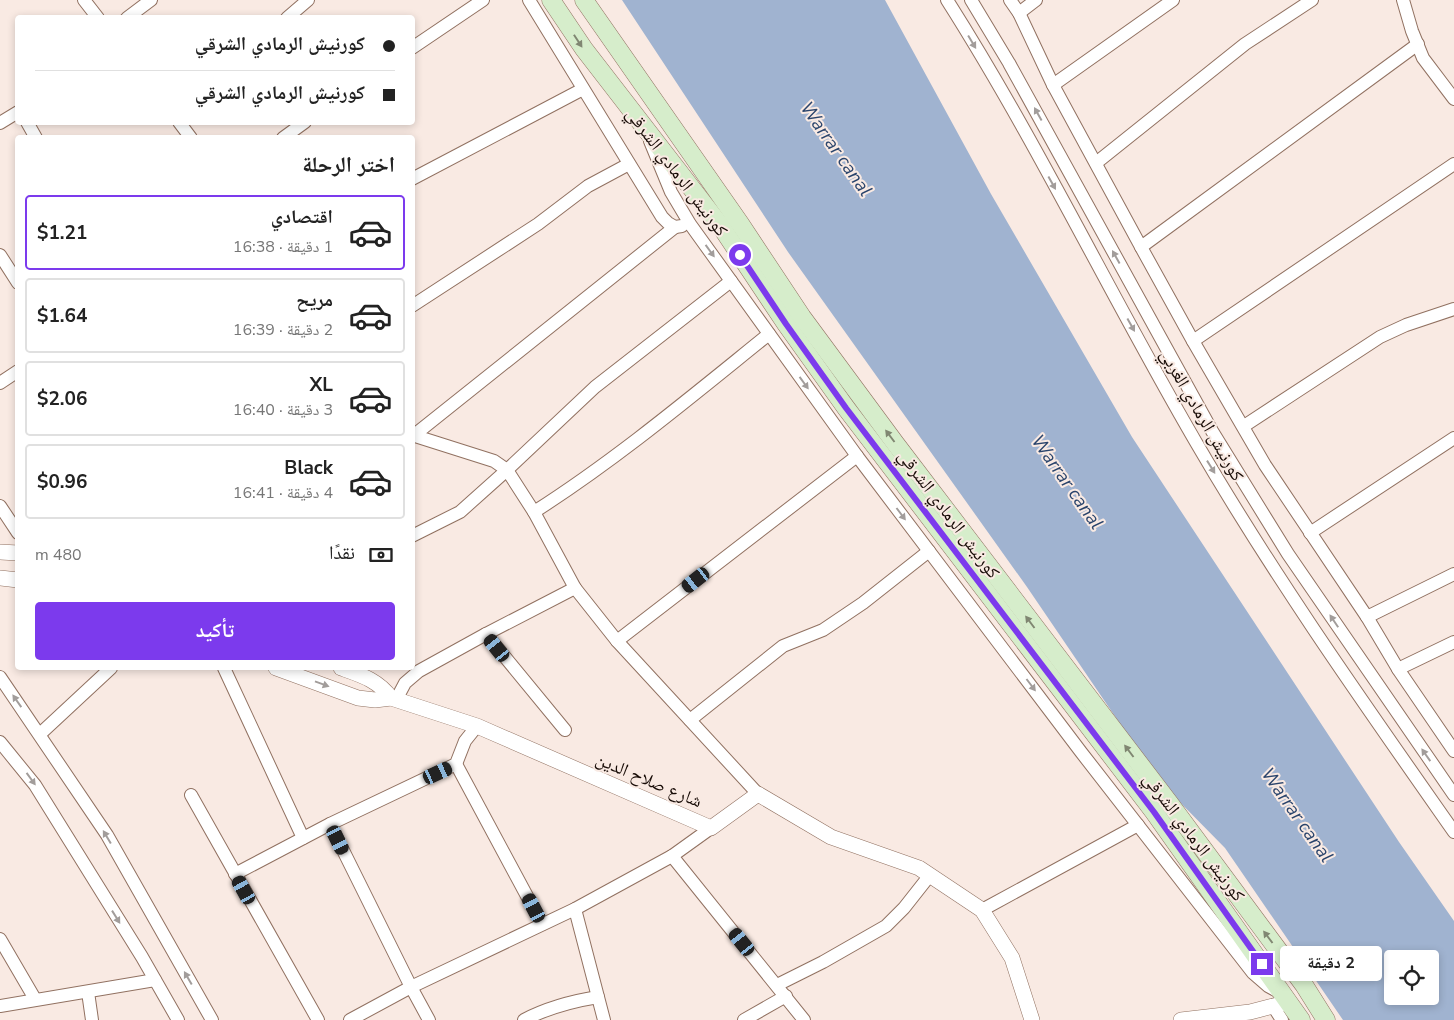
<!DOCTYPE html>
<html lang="ar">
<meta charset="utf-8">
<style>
body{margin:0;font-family:"Nunito Sans","Noto Naskh Arabic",sans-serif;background:#f2f2f2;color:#222;direction:rtl;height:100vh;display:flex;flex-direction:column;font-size:19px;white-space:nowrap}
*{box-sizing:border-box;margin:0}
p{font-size:16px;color:#767676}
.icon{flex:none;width:28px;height:28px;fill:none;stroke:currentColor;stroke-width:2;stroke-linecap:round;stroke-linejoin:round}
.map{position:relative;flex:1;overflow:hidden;direction:ltr}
.side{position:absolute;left:15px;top:135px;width:400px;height:535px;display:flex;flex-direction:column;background:#fff;border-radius:5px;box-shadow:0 2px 8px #0003;direction:rtl}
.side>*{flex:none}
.banner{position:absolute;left:15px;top:15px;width:400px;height:110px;border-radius:5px;box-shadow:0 2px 8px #0003;direction:rtl;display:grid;align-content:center;height:110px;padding:0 20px;background:#fff}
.tools{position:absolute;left:1384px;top:950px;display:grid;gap:10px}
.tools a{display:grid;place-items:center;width:55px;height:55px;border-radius:5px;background:#fff;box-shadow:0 2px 8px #0003;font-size:25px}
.end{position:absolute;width:22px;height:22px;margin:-11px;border:6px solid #7c3aed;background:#fff;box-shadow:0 0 0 2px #fff}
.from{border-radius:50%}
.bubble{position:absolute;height:35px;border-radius:5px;background:#fff;box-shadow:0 2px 8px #0003;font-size:16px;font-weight:700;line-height:35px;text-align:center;direction:rtl}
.car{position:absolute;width:15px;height:30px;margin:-15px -8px;border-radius:6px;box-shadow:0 0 4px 1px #0007;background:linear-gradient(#222 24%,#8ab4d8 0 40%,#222 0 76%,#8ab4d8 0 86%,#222 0)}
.banner b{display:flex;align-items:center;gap:18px;height:48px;font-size:19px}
.banner b+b{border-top:1px solid #e0e0e0}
.banner i{width:12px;height:12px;background:#222}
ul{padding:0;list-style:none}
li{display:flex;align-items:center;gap:15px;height:75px;margin:0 10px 8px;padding:0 10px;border:2px solid #e0e0e0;border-radius:5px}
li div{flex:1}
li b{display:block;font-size:19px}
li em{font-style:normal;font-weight:700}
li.on{border-color:#7c3aed}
li>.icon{width:45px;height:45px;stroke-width:1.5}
h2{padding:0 20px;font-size:22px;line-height:60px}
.pay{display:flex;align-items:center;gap:12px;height:55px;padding:0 20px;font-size:19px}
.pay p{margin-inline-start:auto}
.primary-button{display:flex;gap:10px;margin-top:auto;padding:10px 20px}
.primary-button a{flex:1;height:58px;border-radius:5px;background:#7c3aed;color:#fff;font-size:20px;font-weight:700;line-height:58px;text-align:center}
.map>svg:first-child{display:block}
.water{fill:#a0b3d0;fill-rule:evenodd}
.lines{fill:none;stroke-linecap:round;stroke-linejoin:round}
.minor-casing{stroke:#917161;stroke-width:14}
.tertiary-casing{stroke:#917161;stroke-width:16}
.secondary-casing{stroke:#917161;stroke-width:19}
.minor{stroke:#fff;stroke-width:12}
.tertiary{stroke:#fff;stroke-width:15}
.secondary{stroke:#d6edcb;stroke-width:18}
.oneway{fill:#808772}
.oneway2{fill:#a29d9b}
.route{stroke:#7c3aed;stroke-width:6}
.labels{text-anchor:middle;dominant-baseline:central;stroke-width:4;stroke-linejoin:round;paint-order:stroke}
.street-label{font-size:18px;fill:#170b06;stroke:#f9eae3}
.water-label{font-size:19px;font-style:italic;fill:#2a446c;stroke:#f9eae3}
</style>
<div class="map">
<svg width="1454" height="1020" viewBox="0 0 1454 1020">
<rect width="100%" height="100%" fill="#f9eae3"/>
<!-- water -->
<path class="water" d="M 622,0 L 885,0 L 991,194 L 1132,437 L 1399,842 L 1454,921 L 1454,1020 L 1343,1020 L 1225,848 L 1159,781 L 1027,587 L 788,252 ZM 1392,959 L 1430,959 L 1430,996 L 1392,996 Z"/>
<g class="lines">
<defs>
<g id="minor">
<polyline points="84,0 98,18"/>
<polyline points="529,0 662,217 668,223 675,227 682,226"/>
<path d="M 947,0 C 1038,143 1111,297 1197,444 C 1275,578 1365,705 1454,832"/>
<polyline points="971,0 1009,63 1212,431 1288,554 1454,795"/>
<polyline points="1010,0 1019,13 1053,85 1141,247 1193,341 1265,465 1367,617 1398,669 1454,751"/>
<polyline points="1403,0 1412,31 1423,58 1454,99"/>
<polyline points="1019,13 1036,0"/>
<polyline points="127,18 151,0"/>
<polyline points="287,18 308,0"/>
<polyline points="412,48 483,0"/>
<polyline points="1053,85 1173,0"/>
<polyline points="27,122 36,138"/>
<polyline points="179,122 191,138"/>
<polyline points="0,123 18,112"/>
<polyline points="283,138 305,122"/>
<polyline points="650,141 671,192 690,224 857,456 1081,752 1253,973 1268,986 1279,992"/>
<polyline points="1096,163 1245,44 1312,0"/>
<polyline points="412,179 583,89"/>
<polyline points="1141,247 1418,44"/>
<polyline points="0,255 18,283"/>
<polyline points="412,306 538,224 588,186 629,164"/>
<polyline points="1193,341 1454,164"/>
<polyline points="0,383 18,371"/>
<polyline points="1244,426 1380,337 1406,325 1454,309"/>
<polyline points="412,435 494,461 507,470 534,512 575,588 617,641 758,794"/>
<polyline points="413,436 675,227"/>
<polyline points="0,506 18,533"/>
<path d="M 534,512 C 617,459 692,396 769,334"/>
<polyline points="1310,533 1454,438"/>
<polyline points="412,536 460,512 507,470 595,387 731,281"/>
<polyline points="1367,617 1454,574"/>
<polyline points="486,634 565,730"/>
<polyline points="617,641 857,456"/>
<polyline points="224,668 303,838"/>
<polyline points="1398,669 1454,642"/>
<polyline points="0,677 107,835 212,1020"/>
<polyline points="396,700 405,683 419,671 486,634 575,588"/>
<polyline points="690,720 783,646 823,630 863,603 929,551"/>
<polyline points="40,734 111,668"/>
<polyline points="0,742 35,785 142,957 178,1020"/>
<polyline points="456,764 542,924"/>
<polyline points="191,795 318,1020"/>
<polyline points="330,824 411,987 429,1020"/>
<polyline points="672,856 804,1020"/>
<polyline points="235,874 330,824 456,764 465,741 477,726"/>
<polyline points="575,909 604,1020"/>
<polyline points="982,910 1138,825"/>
<polyline points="0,939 35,999"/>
<polyline points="777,985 823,962 886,926 904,908 930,875"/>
<polyline points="88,992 92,1020"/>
<polyline points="0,1006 155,980"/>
<polyline points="1273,1006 1282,1020"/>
<polyline points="350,1020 411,987 575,909 672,856 711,828"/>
<path d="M 524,1020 C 547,1008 573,1001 598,997"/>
<polyline points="744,1020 786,996"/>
</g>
<g id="tertiary">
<polyline points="0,552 18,553"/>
<polyline points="0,578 18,580"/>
<polyline points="276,668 358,698 375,700 391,698 477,726 711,828 758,794 831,837 919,868 982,910 1012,958 1032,1020"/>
<path d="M 341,668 C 361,675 378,680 391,698"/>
<polyline points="1181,1020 1250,1012 1289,1002"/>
</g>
<g id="secondary">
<polyline points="551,0 584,49 720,225 786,324 846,408 1154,812 1301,1020"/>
<polyline points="584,0 741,225 802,317 895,443 1170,804 1304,985 1326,1020"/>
</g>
</defs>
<!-- minor casing -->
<use href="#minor" class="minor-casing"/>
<!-- tertiary casing -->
<use href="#tertiary" class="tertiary-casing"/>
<!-- secondary casing -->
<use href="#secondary" class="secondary-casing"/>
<!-- minor -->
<use href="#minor" class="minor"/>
<!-- tertiary -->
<use href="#tertiary" class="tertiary"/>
<!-- secondary -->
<use href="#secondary" class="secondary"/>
</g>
<!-- one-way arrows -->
<defs><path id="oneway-solid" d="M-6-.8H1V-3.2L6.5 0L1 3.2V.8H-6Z" transform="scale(1.25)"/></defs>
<g class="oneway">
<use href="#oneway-solid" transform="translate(578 41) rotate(57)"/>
<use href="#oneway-solid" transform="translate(890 436) rotate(-127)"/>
<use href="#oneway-solid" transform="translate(1030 622) rotate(-127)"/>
<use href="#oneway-solid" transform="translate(1129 751) rotate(-127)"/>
<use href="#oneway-solid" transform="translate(1268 937) rotate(-127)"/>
</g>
<g class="oneway2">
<use href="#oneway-solid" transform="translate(972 42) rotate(59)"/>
<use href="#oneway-solid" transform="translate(1038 114) rotate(-119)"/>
<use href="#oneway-solid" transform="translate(1052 183) rotate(61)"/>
<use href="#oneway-solid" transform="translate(710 251) rotate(54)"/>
<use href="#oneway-solid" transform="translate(1116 257) rotate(-119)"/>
<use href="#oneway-solid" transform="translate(1131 325) rotate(61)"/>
<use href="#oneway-solid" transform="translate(804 383) rotate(54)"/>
<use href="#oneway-solid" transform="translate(1211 467) rotate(58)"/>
<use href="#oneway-solid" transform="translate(901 514) rotate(53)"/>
<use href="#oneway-solid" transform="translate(1334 621) rotate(-124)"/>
<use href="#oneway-solid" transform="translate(322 684) rotate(20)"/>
<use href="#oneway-solid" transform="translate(1031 685) rotate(53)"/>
<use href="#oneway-solid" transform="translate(17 701) rotate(-125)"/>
<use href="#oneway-solid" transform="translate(1426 755) rotate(-125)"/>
<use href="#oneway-solid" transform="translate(31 779) rotate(54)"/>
<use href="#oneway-solid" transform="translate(107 837) rotate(-121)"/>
<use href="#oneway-solid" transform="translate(116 917) rotate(58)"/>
<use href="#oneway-solid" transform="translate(188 978) rotate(-120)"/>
</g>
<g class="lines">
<!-- route -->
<polyline class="route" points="740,255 786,324 846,408 1154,812 1262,964"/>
</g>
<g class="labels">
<!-- street labels -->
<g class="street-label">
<text transform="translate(677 172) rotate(53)">كورنيش الرمادي الشرقي</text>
<text transform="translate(1202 415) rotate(60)">كورنيش الرمادي الغربي</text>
<text transform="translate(949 514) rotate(53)">كورنيش الرمادي الشرقي</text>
<text transform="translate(649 780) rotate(23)">شارع صلاح الدين</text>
<text transform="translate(1194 837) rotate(53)">كورنيش الرمادي الشرقي</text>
</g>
<!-- water labels -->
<g class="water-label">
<text transform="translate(836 149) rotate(55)">Warrar canal</text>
<text transform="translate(1067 482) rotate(55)">Warrar canal</text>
<text transform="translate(1297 815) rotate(55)">Warrar canal</text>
</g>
</g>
</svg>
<div class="tools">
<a><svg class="icon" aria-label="locate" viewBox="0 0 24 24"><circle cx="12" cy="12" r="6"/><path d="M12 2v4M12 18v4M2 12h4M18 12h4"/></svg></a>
</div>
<i class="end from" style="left:740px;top:255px"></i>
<i class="end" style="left:1262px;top:964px"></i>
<div class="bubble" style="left:1280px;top:946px;width:102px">2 دقيقة</div>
<i class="car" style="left:696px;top:580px;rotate:232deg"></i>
<i class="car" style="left:497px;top:648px;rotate:321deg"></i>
<i class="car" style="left:438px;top:773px;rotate:65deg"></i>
<i class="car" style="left:338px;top:840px;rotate:154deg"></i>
<i class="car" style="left:244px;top:890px;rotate:331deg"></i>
<i class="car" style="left:534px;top:908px;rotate:332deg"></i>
<i class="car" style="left:742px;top:942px;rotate:321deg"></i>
<div class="banner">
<b><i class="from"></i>كورنيش الرمادي الشرقي</b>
<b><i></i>كورنيش الرمادي الشرقي</b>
</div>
<section class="side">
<h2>اختر الرحلة</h2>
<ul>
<li class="on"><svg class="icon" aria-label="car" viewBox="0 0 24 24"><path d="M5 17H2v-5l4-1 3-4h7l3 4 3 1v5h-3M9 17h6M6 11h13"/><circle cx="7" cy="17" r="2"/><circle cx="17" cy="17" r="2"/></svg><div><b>اقتصادي</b><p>1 دقيقة · 16:38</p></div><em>$1.21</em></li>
<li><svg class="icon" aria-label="car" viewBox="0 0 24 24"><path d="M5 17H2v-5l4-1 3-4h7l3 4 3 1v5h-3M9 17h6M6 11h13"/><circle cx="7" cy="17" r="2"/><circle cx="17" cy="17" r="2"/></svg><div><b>مريح</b><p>2 دقيقة · 16:39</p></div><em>$1.64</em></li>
<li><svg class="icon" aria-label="car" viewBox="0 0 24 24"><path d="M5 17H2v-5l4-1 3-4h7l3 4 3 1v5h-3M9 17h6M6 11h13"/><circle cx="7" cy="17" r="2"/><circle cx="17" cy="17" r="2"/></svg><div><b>XL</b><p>3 دقيقة · 16:40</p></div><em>$2.06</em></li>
<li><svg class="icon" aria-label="car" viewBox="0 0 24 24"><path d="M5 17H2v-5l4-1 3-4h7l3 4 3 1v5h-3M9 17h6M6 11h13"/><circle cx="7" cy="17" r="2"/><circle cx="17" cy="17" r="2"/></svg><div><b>Black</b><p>4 دقيقة · 16:41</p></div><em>$0.96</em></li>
</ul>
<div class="pay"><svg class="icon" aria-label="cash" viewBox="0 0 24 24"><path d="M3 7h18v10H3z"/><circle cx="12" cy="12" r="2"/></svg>نقدًا<p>480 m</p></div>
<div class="primary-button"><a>تأكيد</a></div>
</section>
</div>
